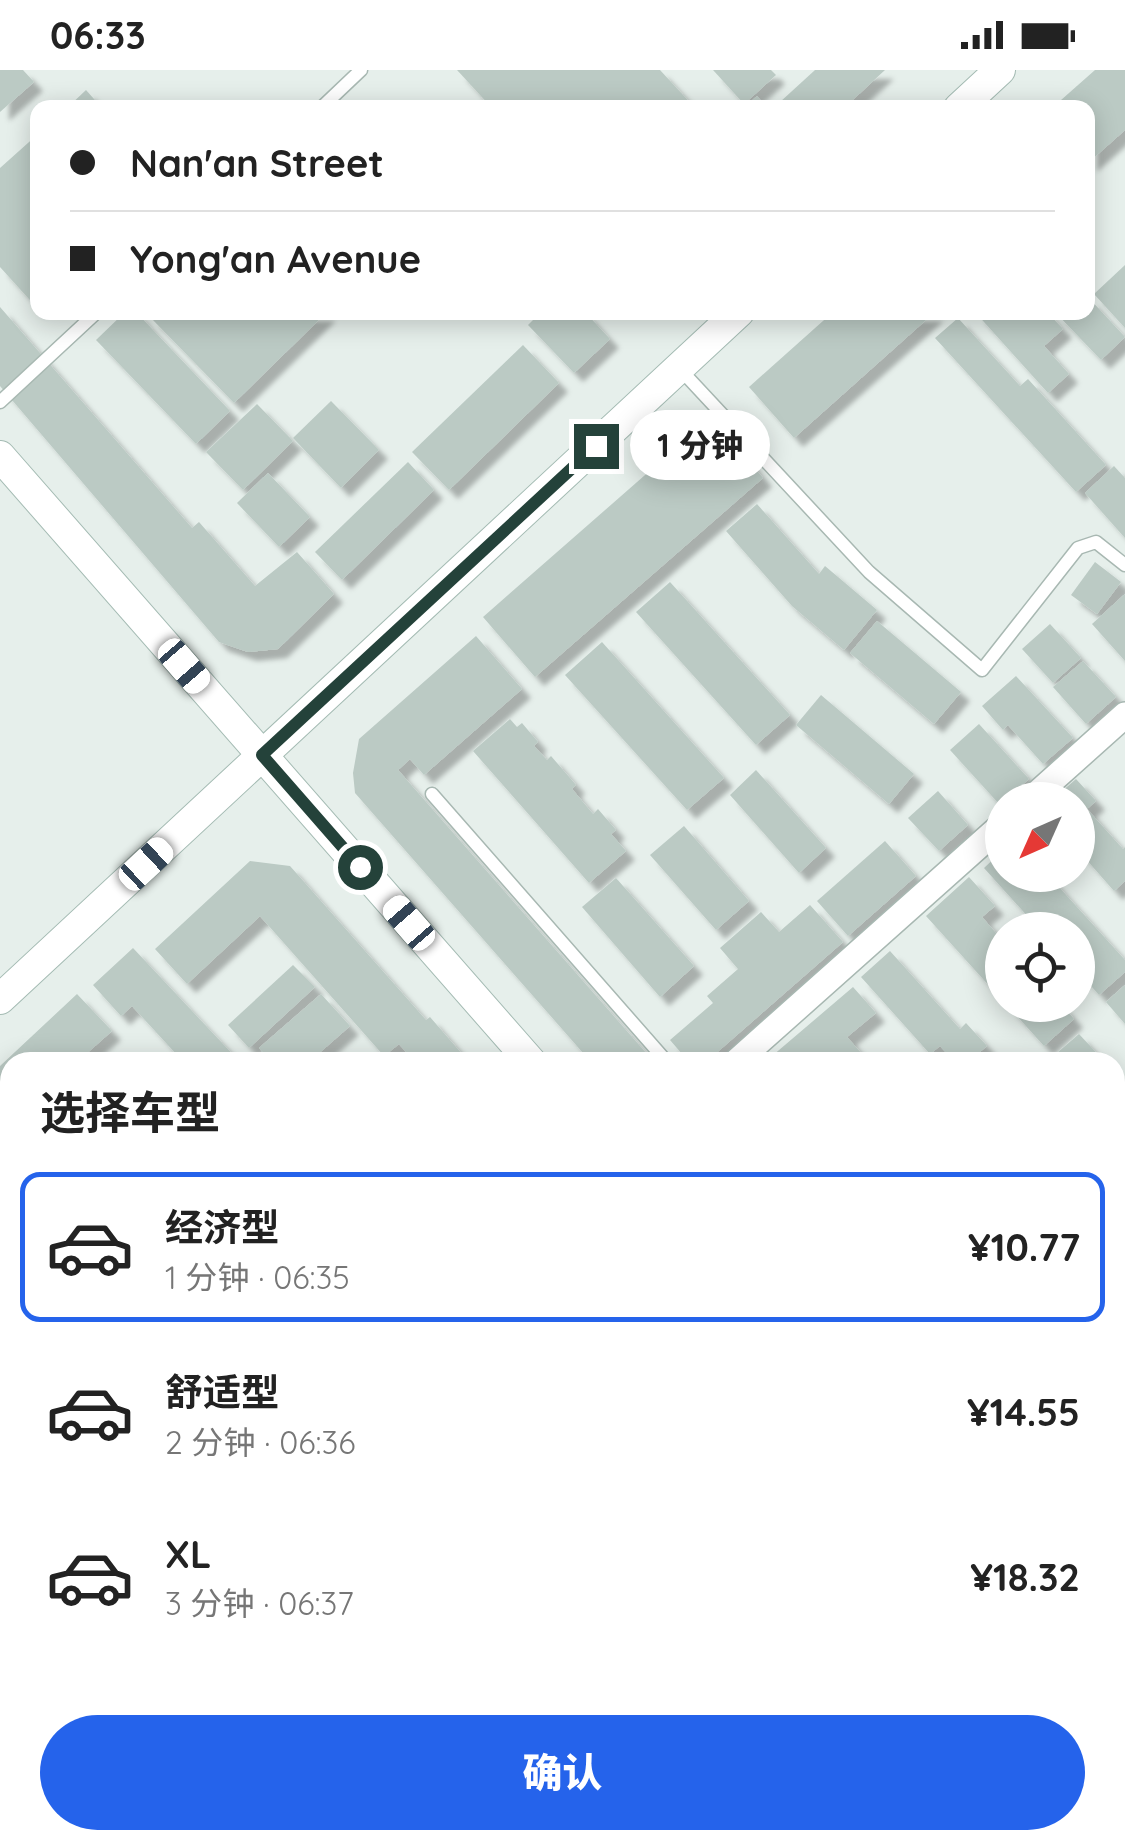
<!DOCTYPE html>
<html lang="zh">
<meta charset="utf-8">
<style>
body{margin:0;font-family:Quicksand,"Noto Sans SC",sans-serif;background:#f6f6f6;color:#222;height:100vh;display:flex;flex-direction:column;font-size:38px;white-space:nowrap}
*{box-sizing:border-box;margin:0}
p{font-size:32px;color:#767676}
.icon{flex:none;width:55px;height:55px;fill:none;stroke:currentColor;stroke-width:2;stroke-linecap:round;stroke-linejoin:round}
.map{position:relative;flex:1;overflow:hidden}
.details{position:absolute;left:0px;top:982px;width:1125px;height:798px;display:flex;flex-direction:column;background:#fff;border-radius:30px 30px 0 0;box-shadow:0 5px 25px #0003}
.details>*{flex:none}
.top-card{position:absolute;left:30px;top:30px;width:1065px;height:220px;border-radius:20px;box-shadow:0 5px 25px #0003;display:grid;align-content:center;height:220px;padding:0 40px;background:#fff}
.needle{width:65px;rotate:225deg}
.fabs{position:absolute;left:985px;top:712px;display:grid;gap:20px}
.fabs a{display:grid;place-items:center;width:110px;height:110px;border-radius:50%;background:#fff;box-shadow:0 5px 25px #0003;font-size:50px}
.end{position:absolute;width:45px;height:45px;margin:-22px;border:12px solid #24423a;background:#fff;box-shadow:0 0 0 5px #fff}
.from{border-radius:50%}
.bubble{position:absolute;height:70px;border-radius:35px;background:#fff;box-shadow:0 5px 25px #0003;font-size:32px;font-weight:800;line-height:70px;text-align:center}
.car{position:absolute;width:30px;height:60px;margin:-30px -15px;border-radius:12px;box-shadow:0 0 8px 2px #0007;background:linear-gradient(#fff 24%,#345 0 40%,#fff 0 76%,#345 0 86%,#fff 0)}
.top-card b{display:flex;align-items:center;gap:35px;height:95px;font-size:38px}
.top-card b+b{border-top:2px solid #e0e0e0}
.top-card i{width:25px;height:25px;background:#222}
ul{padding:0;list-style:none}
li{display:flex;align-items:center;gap:30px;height:150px;margin:0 20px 15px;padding:0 20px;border:5px solid transparent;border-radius:20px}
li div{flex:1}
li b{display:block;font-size:38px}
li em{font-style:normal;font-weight:800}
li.active{border-color:#2563eb}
li>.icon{width:90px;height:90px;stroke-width:1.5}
h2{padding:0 40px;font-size:45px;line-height:120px}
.primary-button{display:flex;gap:20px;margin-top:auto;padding:20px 40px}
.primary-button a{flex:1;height:115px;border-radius:60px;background:#2563eb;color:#fff;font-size:40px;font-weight:800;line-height:115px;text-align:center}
.status{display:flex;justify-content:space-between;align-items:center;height:70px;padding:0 50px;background:#fff;direction:ltr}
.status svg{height:28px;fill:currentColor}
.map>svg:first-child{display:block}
.building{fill:#bbcac4;filter:url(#shadow)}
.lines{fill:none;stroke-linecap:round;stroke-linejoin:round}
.lane-casing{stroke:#a8b8b2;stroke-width:15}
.street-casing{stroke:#a8b8b2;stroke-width:28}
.secondary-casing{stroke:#a4bbb3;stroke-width:32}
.lane{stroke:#fff;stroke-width:12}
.street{stroke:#fff;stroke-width:25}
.secondary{stroke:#fff;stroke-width:30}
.route{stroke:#24423a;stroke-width:12}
</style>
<div class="status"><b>06:33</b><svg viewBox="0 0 49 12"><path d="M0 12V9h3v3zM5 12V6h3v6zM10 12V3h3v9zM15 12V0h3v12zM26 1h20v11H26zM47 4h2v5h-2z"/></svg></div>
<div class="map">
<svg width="1125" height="1778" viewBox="0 0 1125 1778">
<defs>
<filter id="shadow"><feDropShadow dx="9" dy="9" stdDeviation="2.5" flood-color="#0004"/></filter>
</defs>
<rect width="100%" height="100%" fill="#e6efeb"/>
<!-- building -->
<g class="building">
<polygon points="0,0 23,0 34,12 0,42"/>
<polygon points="457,0 660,0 695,38 492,38"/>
<polygon points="713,0 771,0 776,5 744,34"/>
<polygon points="815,0 885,0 844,38 786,38 780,32"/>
<polygon points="1095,0 1125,0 1125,60 1088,93 1088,38 1052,38"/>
<polygon points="86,20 102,38 67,38"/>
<polygon points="757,26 767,38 744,38"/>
<polygon points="38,64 38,239 0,197 0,98"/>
<polygon points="1125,195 1125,258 1094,224"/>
<polygon points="1088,227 1125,267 1101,290 1055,242 1088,242"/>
<polygon points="0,237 192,458 199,452 255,516 297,482 334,524 278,579 248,582 219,572 0,316"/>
<polygon points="125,242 136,242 230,341 196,374 96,270"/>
<polygon points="155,242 327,242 234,333 150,247"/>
<polygon points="541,242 585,242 610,269 574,303 528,255"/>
<polygon points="833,242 935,242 794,368 749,317"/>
<polygon points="975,242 1047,242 1063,259 1044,276 1069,304 1048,323"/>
<polygon points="958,248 1020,316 1028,309 1106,395 1076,422 935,268"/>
<polygon points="523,275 559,313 449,420 412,382"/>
<polygon points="331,331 379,380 341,418 293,368"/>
<polygon points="257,334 293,371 243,420 206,382"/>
<polygon points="722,360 763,408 535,607 483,547 685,370 697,383"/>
<polygon points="408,392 434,420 342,510 315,482"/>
<polygon points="1114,396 1125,408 1125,468 1085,423"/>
<polygon points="268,403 310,447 279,477 237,433"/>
<polygon points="757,434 819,504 825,496 877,540 844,580 792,536 726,461"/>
<polygon points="1095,492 1121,512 1097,544 1071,525"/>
<polygon points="670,512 790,645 756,675 636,542"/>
<polygon points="1125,524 1125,591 1092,554"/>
<polygon points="877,551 961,622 934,654 850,583"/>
<polygon points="1050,554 1081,588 1053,613 1022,579"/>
<polygon points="476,566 522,619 424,705 410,689 398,700 654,992 591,992 355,723 353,703 359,669"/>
<polygon points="602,572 724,708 687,740 565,605"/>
<polygon points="1083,591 1116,627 1086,654 1053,617"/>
<polygon points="1016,606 1073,668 1043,694 1008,655 1003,660 982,636"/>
<polygon points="821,625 914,704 889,734 796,655"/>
<polygon points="510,649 517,657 522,653 538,672 534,676 547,690 551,686 576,715 572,719 593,744 598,739 616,760 611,764 626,781 589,813 473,681"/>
<polygon points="979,654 1029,709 1000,735 950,680"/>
<polygon points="756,700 826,778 799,803 730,725"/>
<polygon points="1076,709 1096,731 1087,739 1123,779 1125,777 1125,811 1114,821 1078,780 1078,730 1052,730"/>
<polygon points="938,721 968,755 939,781 908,748"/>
<polygon points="684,756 749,831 716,860 650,785"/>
<polygon points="885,771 916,806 848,866 817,831"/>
<polygon points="1002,781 1002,805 1048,805 1125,890 1125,902 1099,925 1078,901 1078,860 1040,860 984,798"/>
<polygon points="250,791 290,796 426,950 430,947 469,992 415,992 399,974 384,986 260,846 187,914 155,879"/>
<polygon points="969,807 995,836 982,847 1002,870 1002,930 926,846"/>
<polygon points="616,808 694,896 660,927 582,837"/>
<polygon points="810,835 843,872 706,992 689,992 670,970 713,933 707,926 738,899 720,878 761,842 779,862"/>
<polygon points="133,878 208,958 240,992 171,992 178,986 132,936 121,946 93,915"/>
<polygon points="890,881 960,959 966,953 987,976 968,992 955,992 940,976 930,984 861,907"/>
<polygon points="293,895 315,917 249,978 228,955"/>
<polygon points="1125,915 1125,954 1106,932"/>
<polygon points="853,917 876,943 847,967 869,992 765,992"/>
<polygon points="77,924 112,961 77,992 10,992 10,1055 0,1064 0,996"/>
<polygon points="321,924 350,956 309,992 272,992 259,978"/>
<polygon points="1007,935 1062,935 1074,949 1044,976"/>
<polygon points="1079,964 1105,992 1053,992 1050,989"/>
<polygon points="987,983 996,992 976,992"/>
<polygon points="1115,1003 1125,1014 1125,1072 1115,1061"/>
<polygon points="1115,1106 1125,1117 1125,1149 1115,1159"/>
<polygon points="1115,1213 1121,1220 1116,1224 1125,1234 1125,1292 1115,1281"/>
<polygon points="10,1224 10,1250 0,1240 0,1233"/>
<polygon points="0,1251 10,1262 10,1284 0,1293"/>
<polygon points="1125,1346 1125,1382 1115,1370 1115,1355"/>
<polygon points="1115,1381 1125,1393 1125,1403 1115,1412"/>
<polygon points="1115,1417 1125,1428 1125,1476 1115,1464"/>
<polygon points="1115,1528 1125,1540 1125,1597 1115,1585"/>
</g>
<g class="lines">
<defs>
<g id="lane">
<polyline points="321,38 361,0"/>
<polyline points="679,298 869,502 982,600 1078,478 1096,472 1125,495"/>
<polyline points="0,332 97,242"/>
<polyline points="432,724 667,992"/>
</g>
<g id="street">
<polyline points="1030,730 1125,645"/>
<polyline points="736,992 1002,755"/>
<polyline points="1115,1333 1125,1324"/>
<polyline points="706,1770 711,1778"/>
<polyline points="196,1778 208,1770"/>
<polyline points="1011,1778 1020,1770"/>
</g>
<g id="secondary">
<polyline points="959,38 1000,0"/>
<polyline points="0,386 531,992"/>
<polyline points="0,929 739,242"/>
<polyline points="1115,1660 1125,1672"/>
</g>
</defs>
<!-- lane casing -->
<use href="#lane" class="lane-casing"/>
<!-- street casing -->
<use href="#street" class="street-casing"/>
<!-- secondary casing -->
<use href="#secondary" class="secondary-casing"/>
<!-- lane -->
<use href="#lane" class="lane"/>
<!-- street -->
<use href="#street" class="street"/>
<!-- secondary -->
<use href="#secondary" class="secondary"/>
</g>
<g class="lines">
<!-- route -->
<polyline class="route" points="360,797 262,685 596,376"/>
</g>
</svg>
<div class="fabs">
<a><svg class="needle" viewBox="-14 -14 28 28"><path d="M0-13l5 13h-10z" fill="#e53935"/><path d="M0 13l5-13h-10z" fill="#767676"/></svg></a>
<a><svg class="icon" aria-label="locate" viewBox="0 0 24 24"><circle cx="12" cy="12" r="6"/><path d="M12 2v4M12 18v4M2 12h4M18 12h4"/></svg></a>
</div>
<i class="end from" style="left:360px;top:797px"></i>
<i class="end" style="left:596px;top:376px"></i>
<div class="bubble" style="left:630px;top:340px;width:140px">1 分钟</div>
<i class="car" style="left:184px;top:596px;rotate:139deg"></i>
<i class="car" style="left:146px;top:794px;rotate:47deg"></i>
<i class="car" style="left:409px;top:853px;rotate:319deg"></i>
<div class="top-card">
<b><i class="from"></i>Nan'an Street</b>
<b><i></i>Yong'an Avenue</b>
</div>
<section class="details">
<h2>选择车型</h2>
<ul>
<li class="active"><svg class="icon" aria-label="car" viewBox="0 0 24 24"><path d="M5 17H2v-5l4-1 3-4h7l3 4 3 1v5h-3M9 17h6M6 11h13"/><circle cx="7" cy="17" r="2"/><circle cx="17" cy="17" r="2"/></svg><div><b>经济型</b><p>1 分钟 · 06:35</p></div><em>¥10.77</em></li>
<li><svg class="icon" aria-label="car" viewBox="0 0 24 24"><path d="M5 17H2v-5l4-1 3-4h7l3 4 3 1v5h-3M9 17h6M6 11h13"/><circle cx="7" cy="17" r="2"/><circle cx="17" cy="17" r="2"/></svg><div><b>舒适型</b><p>2 分钟 · 06:36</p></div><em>¥14.55</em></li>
<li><svg class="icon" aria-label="car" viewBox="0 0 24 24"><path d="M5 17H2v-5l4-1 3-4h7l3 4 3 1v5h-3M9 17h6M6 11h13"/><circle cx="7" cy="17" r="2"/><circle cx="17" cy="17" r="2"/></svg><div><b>XL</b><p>3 分钟 · 06:37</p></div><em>¥18.32</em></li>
</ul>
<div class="primary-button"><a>确认</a></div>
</section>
</div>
